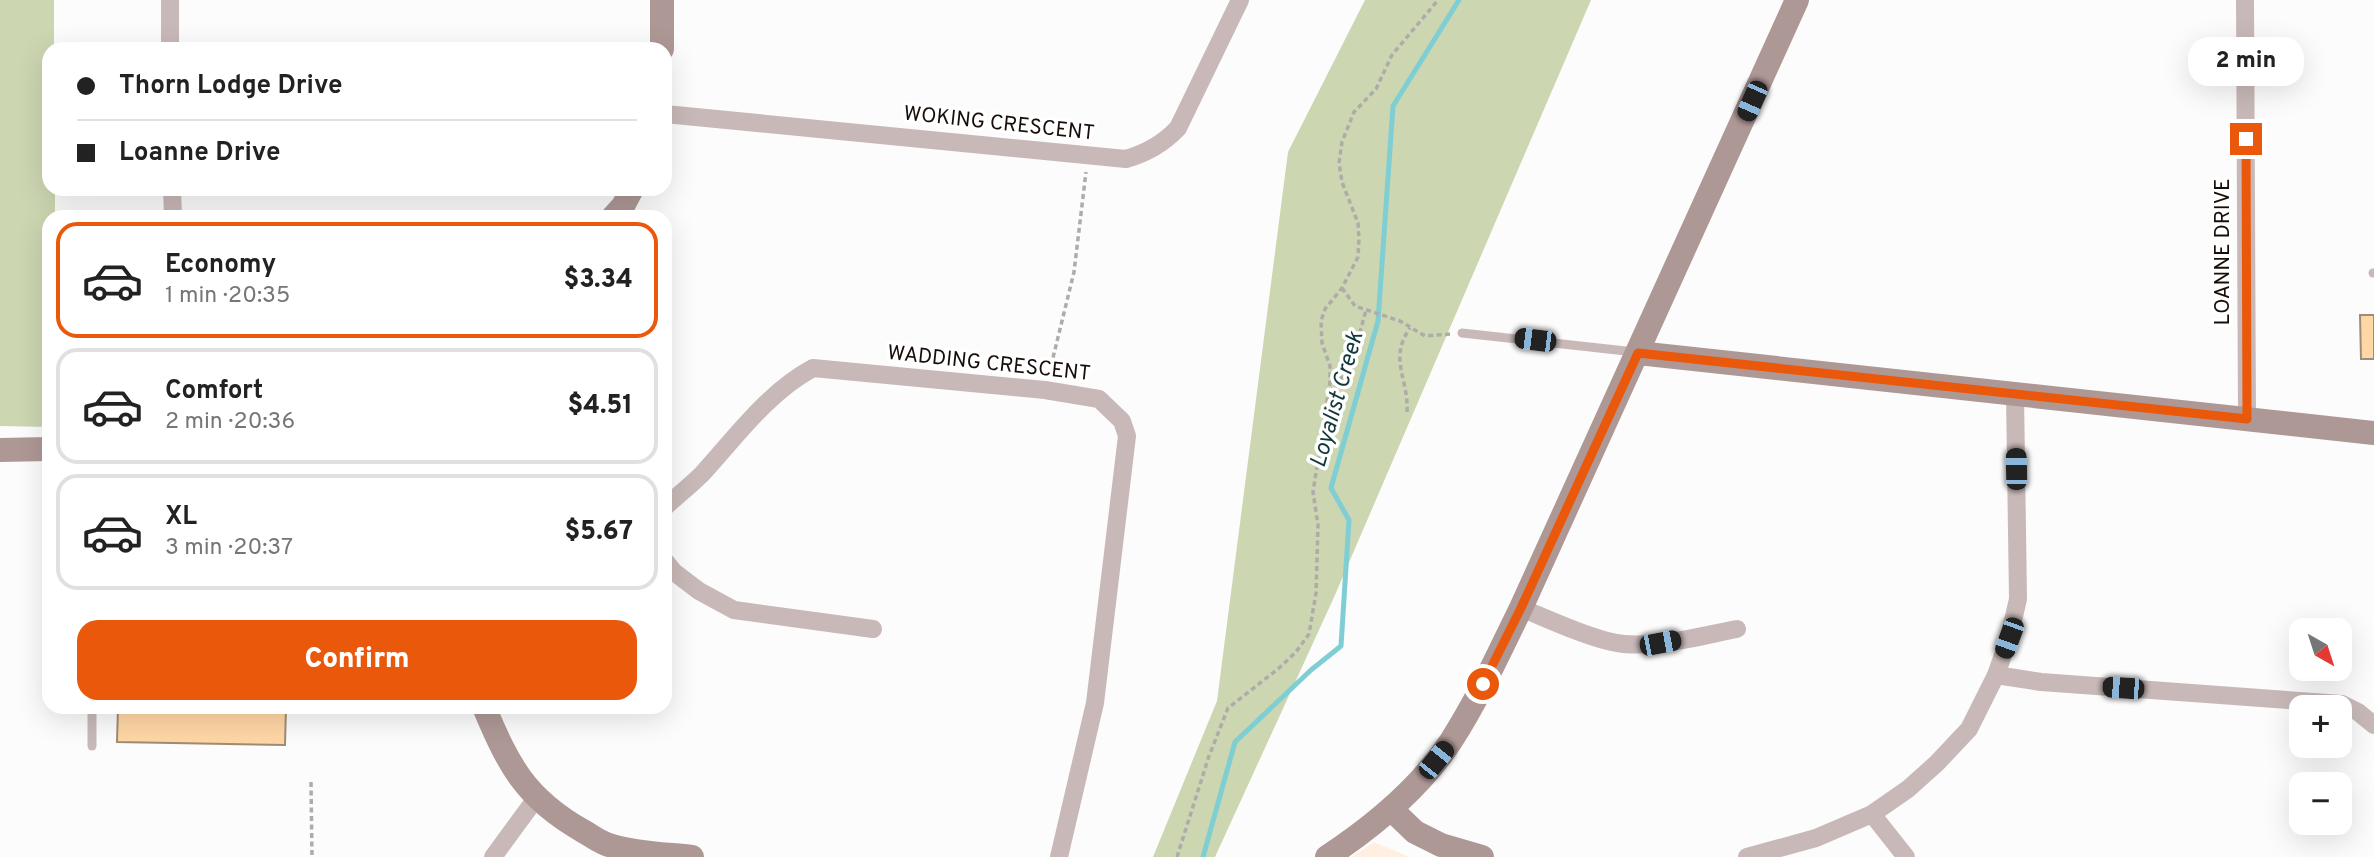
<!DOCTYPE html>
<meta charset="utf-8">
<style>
body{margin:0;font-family:Overpass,sans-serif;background:#f2f2f2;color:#222;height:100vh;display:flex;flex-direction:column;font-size:26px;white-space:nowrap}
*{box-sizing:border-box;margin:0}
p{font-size:23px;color:#767676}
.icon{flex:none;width:38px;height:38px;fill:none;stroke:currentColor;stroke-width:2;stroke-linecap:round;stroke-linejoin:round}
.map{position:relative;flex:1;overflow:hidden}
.drawer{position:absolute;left:42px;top:210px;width:630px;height:504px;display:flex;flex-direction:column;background:#fff;border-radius:21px;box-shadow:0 7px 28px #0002}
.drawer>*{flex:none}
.top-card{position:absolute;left:42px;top:42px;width:630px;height:154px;border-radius:21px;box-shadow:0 7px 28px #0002;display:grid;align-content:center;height:154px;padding:0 35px;background:#fff}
.needle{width:46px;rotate:141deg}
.fabs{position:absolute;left:2289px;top:618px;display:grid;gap:14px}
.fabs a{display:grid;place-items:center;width:63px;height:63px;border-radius:14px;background:#fff;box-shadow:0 7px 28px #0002;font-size:35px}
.end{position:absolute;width:32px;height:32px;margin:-16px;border:9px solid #ea580c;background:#fff;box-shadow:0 0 0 4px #fff}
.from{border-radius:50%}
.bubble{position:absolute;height:49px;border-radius:21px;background:#fff;box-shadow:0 7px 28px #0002;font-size:23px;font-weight:800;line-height:49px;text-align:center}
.car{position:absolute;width:21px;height:42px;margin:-21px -10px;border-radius:9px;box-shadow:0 0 5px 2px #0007;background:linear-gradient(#222 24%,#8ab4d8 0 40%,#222 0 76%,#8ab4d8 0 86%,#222 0)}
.top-card b{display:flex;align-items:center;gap:24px;height:66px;font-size:26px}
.top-card b+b{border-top:2px solid #e0e0e0}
.top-card i{width:18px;height:18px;background:#222}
ul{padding:12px 0 0;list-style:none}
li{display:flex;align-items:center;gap:21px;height:116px;margin:0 14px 10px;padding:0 21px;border:4px solid #e0e0e0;border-radius:21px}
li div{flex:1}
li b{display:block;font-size:26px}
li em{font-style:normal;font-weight:800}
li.on{border-color:#ea580c}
li>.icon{width:63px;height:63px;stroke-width:1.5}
.cta{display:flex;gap:14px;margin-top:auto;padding:14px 35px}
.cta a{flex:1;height:80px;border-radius:21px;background:#ea580c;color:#fff;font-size:28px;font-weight:800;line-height:80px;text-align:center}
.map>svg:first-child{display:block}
.education{fill:#feefe1}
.green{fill:#ccd6b1}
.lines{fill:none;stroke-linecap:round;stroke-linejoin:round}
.stream{stroke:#7fced3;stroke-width:5}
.building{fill:#ffd6a5;stroke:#9f8c76;stroke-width:2}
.path{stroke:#aeaba9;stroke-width:3.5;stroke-dasharray:5 3.5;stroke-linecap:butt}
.lane{stroke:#c8b9b8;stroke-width:9}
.street{stroke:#c8b9b8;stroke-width:18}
.secondary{stroke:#ae9896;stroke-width:24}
.route{stroke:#ea580c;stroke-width:9}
.labels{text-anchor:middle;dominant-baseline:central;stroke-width:7;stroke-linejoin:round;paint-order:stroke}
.street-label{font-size:21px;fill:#170d09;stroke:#fff}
.water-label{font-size:23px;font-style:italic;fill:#10373a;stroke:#fff}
</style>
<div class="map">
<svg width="2374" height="857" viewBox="0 0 2374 857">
<rect width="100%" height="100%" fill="#fcfcfc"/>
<!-- education -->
<polygon class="education" points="1374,842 1409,857 1352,857"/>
<!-- green -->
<g class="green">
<polygon points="0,0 54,0 54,49 49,49 49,189 55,189 55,217 49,217 49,427 0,426"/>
<polygon points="1365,0 1591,0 1335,595 1215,857 1153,857 1217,701 1288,152"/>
</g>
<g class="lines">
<!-- stream -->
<polyline class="stream" points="1203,857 1235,742 1311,670 1341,646 1349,520 1331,488 1378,321 1393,106 1459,0"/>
</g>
<!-- building -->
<g class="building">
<polygon points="2360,315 2374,315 2374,359 2361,359"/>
<polygon points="118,707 286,707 285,745 117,742"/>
</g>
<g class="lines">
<!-- path -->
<g class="path">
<polyline points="1342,288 1355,306 1400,321 1425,336 1450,334"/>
<polyline points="1049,374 1074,272 1086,172"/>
<path d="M 1329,393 C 1351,372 1358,339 1366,310"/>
<path d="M 1407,412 C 1409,379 1388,359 1410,328"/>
<polyline points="311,782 312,857"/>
<polyline points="1177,857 1209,756 1228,708 1278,669 1296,652 1309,634 1316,593 1318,525 1313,492 1330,382 1330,366 1322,343 1321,321 1325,309 1342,288 1358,257 1359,238 1358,223 1342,182 1339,163 1342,142 1354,112 1376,89 1392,55 1438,0"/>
</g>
<!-- lane -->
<g class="lane">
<polyline points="2373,273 2374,273"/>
<polyline points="1462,333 1635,352"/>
<polyline points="92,746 92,707"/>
</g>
<!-- street -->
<g class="street">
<polyline points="170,0 170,49"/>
<polyline points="2245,0 2247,419"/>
<path d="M 665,114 L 1126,159 C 1147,153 1163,144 1178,128 L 1240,0"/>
<polyline points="172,189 173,217"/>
<path d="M 665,507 C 677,496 690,486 702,474 C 736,437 767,393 813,368 L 1045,390 L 1099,399 L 1122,421 L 1127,436 L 1095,703 L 1059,857"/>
<polyline points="665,561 674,572 699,591 734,610 873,629"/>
<path d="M 1521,608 C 1548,619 1597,642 1624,644 C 1662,647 1700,636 1737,629"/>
<polyline points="1996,675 2041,682 2342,704 2358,712 2374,725"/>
<polyline points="1872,814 1906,857"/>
<polyline points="493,857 537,797"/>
<polyline points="1747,857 1816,838 1872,814 1908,789 1937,763 1969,729 1996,675 2009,638 2018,599 2015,394"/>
</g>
<!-- secondary -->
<g class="secondary">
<polyline points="662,0 662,49"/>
<polyline points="613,217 623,206 632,189"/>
<polyline points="1638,353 2374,433"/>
<polyline points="0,450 49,449"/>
<path d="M 484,707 C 509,766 525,798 583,831 C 590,835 598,841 606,844 C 631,853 666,854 692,857"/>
<polyline points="1391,809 1415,832 1441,845 1482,857"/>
<path d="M 1327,857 C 1374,826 1420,788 1451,741 C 1478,699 1499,653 1521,608 L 1797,0"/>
</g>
</g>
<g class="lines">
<!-- route -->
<polyline class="route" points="1483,684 1521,608 1638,353 2247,419 2246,139"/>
</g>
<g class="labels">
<!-- street labels -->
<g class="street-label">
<text transform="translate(999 124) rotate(6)">WOKING CRESCENT</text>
<text transform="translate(2223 252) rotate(-90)">LOANNE DRIVE</text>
<text transform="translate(989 364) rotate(6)">WADDING CRESCENT</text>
</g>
<!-- water labels -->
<g class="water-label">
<text transform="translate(1338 400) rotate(-74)">Loyalist Creek</text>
</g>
</g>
</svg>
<div class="fabs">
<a><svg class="needle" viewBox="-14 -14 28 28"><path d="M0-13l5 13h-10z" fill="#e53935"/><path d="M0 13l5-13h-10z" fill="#767676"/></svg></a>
<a>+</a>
<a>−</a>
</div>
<i class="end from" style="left:1483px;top:684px"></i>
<i class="end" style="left:2246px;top:139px"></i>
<div class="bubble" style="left:2188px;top:37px;width:116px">2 min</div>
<i class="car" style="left:1752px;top:101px;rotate:204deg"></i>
<i class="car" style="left:1535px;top:340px;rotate:277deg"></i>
<i class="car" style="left:2016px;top:469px;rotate:359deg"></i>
<i class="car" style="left:2009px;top:638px;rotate:200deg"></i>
<i class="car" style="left:1660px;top:643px;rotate:79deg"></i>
<i class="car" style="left:2123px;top:688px;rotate:274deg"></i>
<i class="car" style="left:1436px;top:760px;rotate:39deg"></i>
<div class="top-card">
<b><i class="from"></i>Thorn Lodge Drive</b>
<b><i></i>Loanne Drive</b>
</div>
<section class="drawer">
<ul>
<li class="on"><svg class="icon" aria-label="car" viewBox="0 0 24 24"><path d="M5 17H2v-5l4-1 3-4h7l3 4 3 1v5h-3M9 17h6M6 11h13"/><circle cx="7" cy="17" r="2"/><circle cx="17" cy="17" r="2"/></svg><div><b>Economy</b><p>1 min · 20:35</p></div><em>$3.34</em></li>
<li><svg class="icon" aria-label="car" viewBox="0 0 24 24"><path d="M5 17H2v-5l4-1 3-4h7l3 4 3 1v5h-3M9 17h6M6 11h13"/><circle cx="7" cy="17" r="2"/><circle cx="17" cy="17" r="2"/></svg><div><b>Comfort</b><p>2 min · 20:36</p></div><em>$4.51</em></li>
<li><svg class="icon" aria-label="car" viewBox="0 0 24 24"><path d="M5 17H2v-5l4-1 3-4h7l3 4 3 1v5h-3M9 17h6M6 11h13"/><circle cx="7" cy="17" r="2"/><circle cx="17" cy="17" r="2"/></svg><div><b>XL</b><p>3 min · 20:37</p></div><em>$5.67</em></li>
</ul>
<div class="cta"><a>Confirm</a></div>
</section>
</div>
